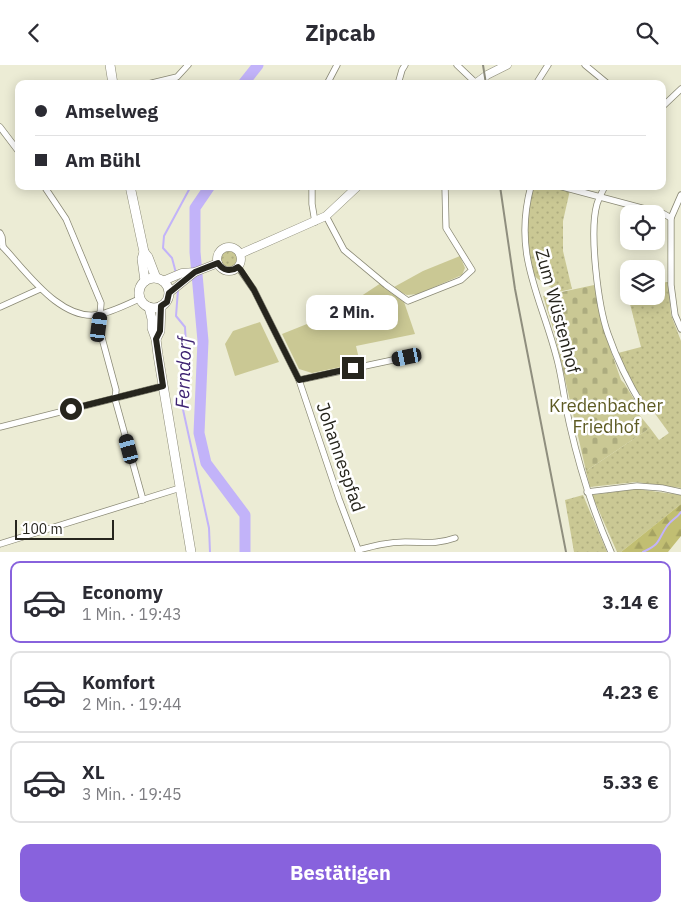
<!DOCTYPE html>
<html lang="de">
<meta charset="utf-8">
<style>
body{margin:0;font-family:"IBM Plex Sans",sans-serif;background:#f2f2f3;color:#2b2b33;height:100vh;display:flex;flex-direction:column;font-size:19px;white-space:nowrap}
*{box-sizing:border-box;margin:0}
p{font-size:16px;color:#7c7c81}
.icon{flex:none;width:28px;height:28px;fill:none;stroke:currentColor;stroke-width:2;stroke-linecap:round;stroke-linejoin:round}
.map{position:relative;height:487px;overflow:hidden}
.details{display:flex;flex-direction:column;background:#fff;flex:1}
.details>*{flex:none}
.top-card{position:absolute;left:15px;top:15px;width:651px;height:110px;border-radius:10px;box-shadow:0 2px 12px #0003;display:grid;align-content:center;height:110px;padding:0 20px;background:#fff}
.controls{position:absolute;left:620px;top:140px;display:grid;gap:10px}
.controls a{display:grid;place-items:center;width:45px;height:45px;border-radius:10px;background:#fff;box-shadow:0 2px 12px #0003;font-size:25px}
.scale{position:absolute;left:15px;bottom:12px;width:99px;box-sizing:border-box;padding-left:5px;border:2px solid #26251d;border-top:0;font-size:14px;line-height:18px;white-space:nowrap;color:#26251d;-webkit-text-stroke:4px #fff;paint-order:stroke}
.end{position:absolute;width:22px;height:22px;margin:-11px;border:6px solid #26251d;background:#fff;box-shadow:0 0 0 2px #fff}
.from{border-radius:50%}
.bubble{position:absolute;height:35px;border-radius:10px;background:#fff;box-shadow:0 2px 12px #0003;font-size:16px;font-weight:700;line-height:35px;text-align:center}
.car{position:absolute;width:15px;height:30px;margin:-15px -8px;border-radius:6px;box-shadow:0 0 4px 1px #0007;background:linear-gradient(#222 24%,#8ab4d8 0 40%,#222 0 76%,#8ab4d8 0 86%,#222 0)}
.top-card b{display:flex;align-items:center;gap:18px;height:48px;font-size:19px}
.top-card b+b{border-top:1px solid #e1e1e2}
.top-card i{width:12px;height:12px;background:#2b2b33}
ul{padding:9px 0 0;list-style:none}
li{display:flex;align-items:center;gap:15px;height:82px;margin:0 10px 8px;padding:0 10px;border:2px solid #e1e1e2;border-radius:10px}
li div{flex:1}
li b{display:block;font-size:19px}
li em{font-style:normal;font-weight:700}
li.on{border-color:#8862dd}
li>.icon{width:45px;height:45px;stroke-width:1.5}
.action{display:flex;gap:10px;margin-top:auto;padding:10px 20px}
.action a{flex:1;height:58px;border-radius:10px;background:#8862dd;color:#fff;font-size:20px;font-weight:700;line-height:58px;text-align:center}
header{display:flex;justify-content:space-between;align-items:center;height:65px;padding:0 20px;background:#fff;font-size:22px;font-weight:700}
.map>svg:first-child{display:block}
.grass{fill:url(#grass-dots)}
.forest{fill:url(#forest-firs)}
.cemetery{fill:url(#cemetery-stones)}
.park{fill:#cac894}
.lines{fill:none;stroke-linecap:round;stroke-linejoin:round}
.stream{stroke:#c2b3f9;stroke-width:2}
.river{stroke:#c2b3f9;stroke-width:11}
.minor-casing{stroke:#8a8975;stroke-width:7}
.secondary-casing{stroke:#8a8975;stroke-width:9}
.primary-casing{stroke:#8a8975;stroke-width:10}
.minor{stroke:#fff;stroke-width:5.5}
.secondary{stroke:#fff;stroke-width:8}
.primary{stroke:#fff;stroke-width:9}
.rail{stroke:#8f8e7e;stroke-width:2}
.route{stroke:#26251d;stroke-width:6}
.labels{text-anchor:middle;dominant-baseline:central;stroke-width:5;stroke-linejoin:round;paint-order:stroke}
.street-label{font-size:18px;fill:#26251d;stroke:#fff}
.park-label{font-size:18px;fill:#5d5a22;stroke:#fff}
.water-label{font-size:19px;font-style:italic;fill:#3e2372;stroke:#fff}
</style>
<header><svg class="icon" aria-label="back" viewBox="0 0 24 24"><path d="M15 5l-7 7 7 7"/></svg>Zipcab<svg class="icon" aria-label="search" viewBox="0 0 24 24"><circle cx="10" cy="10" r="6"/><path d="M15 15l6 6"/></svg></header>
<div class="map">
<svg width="681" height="487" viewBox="0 0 681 487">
<defs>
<pattern id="grass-dots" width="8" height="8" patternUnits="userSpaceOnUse" patternTransform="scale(1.25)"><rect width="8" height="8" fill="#cac894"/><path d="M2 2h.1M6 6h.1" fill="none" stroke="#adac7f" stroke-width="1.8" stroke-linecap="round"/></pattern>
<pattern id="forest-firs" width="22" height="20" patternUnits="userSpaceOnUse" patternTransform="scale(1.25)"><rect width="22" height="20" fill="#c1be72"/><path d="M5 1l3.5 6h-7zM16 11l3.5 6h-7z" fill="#a6a362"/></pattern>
<pattern id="cemetery-stones" width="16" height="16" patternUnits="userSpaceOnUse" patternTransform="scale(1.25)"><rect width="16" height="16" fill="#cac894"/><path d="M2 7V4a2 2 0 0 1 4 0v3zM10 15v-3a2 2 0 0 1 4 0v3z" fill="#adac7f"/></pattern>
</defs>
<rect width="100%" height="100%" fill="#ececd5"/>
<!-- grass -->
<g class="grass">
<path d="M 533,121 L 556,121 L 570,125 L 563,156 L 563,186 L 572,224 L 558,227 C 551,222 537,215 533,209 C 521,193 529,140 533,121 Z"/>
<circle cx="229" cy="194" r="12"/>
<polygon points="668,217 671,250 681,276 681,423 636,417 590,422 586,406 650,363 659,375 669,368 648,339 646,340 628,311 618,288 641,282 630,239 630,231 656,231 656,218"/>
<polygon points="637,424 681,430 681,439 621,487 617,487 592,430"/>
<polygon points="583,430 607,487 574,487 565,435"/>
</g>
<!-- forest -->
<polygon class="forest" points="681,439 681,471 668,487 621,487"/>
<!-- cemetery -->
<polygon class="cemetery" points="594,220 605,269 621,315 624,318 640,344 637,347 650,363 586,406 555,270 543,231"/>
<!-- park -->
<g class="park">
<polygon points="460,191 465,203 462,210 418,229 407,230 400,227 394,222 423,206"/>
<polygon points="381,218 403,234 415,269 356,281 360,298 312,308 299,304 282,269 337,247"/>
<polygon points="260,257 279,297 235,311 225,279 233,266"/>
</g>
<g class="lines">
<!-- stream -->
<g class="stream">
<polyline points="176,208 172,193 163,183 164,171 191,121"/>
<polyline points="178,225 176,251 185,262 186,280 181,317 182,340 209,463 210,487"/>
<path d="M 643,487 C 661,479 657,476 667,461 C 671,455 677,453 681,447"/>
</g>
<!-- river -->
<g class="river">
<polyline points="243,19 258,0"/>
<polyline points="210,121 195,143 195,187 203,276 199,368 206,398 245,450 245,487"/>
</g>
<defs>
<g id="minor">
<polyline points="457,0 477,19"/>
<polyline points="585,0 608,19"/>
<polyline points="148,19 177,12 188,0"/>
<polyline points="327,19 337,0"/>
<polyline points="398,19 402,5 405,0"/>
<polyline points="536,19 548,0"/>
<polyline points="662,42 681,24"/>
<polyline points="0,62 19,87"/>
<polyline points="44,121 66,154 101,238 99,262 116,325 115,334 143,435"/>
<polyline points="312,121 312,139 315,157"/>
<path d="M 531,121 C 512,192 542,232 558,298 C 563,319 565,340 570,361 C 580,405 593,446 611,487"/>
<polyline points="559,121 664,149 671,153"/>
<path d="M 605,121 C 602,127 599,133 597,139 C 589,167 598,241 608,269 C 617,295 629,319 643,342"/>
<polyline points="681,130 671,153 671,220 675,250 681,264"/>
<polyline points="326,151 344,185 386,220 408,236 461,215 472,205 446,163 445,121"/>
<polyline points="0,168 2,172 3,182"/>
<path d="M 3,182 C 26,206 62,259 101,249 C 114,246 128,239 141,233"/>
<polyline points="238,202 254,225 299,315 339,434 359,487"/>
<polyline points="0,242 40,224"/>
<polyline points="299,315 407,292"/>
<polyline points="0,362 163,321"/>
<polyline points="587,427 637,421 662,423 681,427"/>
<polyline points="0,479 180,423"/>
<path d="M 358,485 C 373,481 388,477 405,477 C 425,477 435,480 455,473"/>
</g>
<g id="secondary">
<polyline points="475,19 487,10 507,0"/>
<circle cx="229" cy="194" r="12"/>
<polyline points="240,189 326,151 358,121"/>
<polyline points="163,216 182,208 195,207 218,198"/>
<polyline points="169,228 195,207"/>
</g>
<g id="primary">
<polyline points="110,0 113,19"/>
<polyline points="130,121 144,187 142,194 145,216"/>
<polyline points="144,187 148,192 156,213"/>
<circle cx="154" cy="228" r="15"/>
<polyline points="149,242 152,254 152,263 156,274 158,290 191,487"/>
<polyline points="156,274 160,266 161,241"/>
</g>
</defs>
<!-- minor casing -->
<use href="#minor" class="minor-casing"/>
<!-- secondary casing -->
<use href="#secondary" class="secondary-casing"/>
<!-- primary casing -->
<use href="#primary" class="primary-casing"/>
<!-- minor -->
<use href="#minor" class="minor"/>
<!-- secondary -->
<use href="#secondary" class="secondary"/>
<!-- primary -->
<use href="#primary" class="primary"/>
<!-- rail -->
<g class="rail">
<polyline points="483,0 486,19"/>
<polyline points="500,121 515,224 566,487"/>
</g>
</g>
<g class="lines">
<!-- route -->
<path class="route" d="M 71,344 L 163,321 L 156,274 L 160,266 L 161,241 L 167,237 L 169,228 L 195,207 L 218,198 C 223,206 231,207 238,202 L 240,204 L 254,225 L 299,315 L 353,303"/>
</g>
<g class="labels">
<!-- street labels -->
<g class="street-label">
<text transform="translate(558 246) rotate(75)">Zum Wüstenhof</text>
<text transform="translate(341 392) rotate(71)">Johannespfad</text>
</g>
<!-- park labels -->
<g class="park-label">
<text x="606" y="340">Kredenbacher<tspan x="606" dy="21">Friedhof</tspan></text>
</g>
<!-- water labels -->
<g class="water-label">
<text transform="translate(183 308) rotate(-88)">Ferndorf</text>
</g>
</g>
</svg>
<div class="controls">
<a><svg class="icon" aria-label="locate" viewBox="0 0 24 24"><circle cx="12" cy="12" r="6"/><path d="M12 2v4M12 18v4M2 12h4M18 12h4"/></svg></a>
<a><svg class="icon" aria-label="layers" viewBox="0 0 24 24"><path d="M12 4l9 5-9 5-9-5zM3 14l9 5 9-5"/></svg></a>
</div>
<div class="scale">100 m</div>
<i class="end from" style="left:71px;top:344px"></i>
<i class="end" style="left:353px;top:303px"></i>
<div class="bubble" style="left:306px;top:230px;width:92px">2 Min.</div>
<i class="car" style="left:99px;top:262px;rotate:7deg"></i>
<i class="car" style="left:407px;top:292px;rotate:258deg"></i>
<i class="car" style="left:129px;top:384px;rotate:345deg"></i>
<div class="top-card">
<b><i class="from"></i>Amselweg</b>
<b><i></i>Am Bühl</b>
</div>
</div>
<section class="details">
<ul>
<li class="on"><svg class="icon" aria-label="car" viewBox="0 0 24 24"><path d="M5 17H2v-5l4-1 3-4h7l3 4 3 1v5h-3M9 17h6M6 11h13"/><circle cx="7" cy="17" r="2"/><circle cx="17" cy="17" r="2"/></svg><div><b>Economy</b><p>1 Min. · 19:43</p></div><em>3.14 €</em></li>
<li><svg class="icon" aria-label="car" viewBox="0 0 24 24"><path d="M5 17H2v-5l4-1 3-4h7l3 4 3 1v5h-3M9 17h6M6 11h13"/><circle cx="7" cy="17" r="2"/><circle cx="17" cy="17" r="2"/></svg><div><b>Komfort</b><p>2 Min. · 19:44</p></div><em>4.23 €</em></li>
<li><svg class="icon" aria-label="car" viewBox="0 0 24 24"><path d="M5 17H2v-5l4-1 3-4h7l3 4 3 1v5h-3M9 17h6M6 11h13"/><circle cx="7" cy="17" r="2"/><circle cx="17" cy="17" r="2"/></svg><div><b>XL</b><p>3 Min. · 19:45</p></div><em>5.33 €</em></li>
</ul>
<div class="action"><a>Bestätigen</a></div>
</section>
